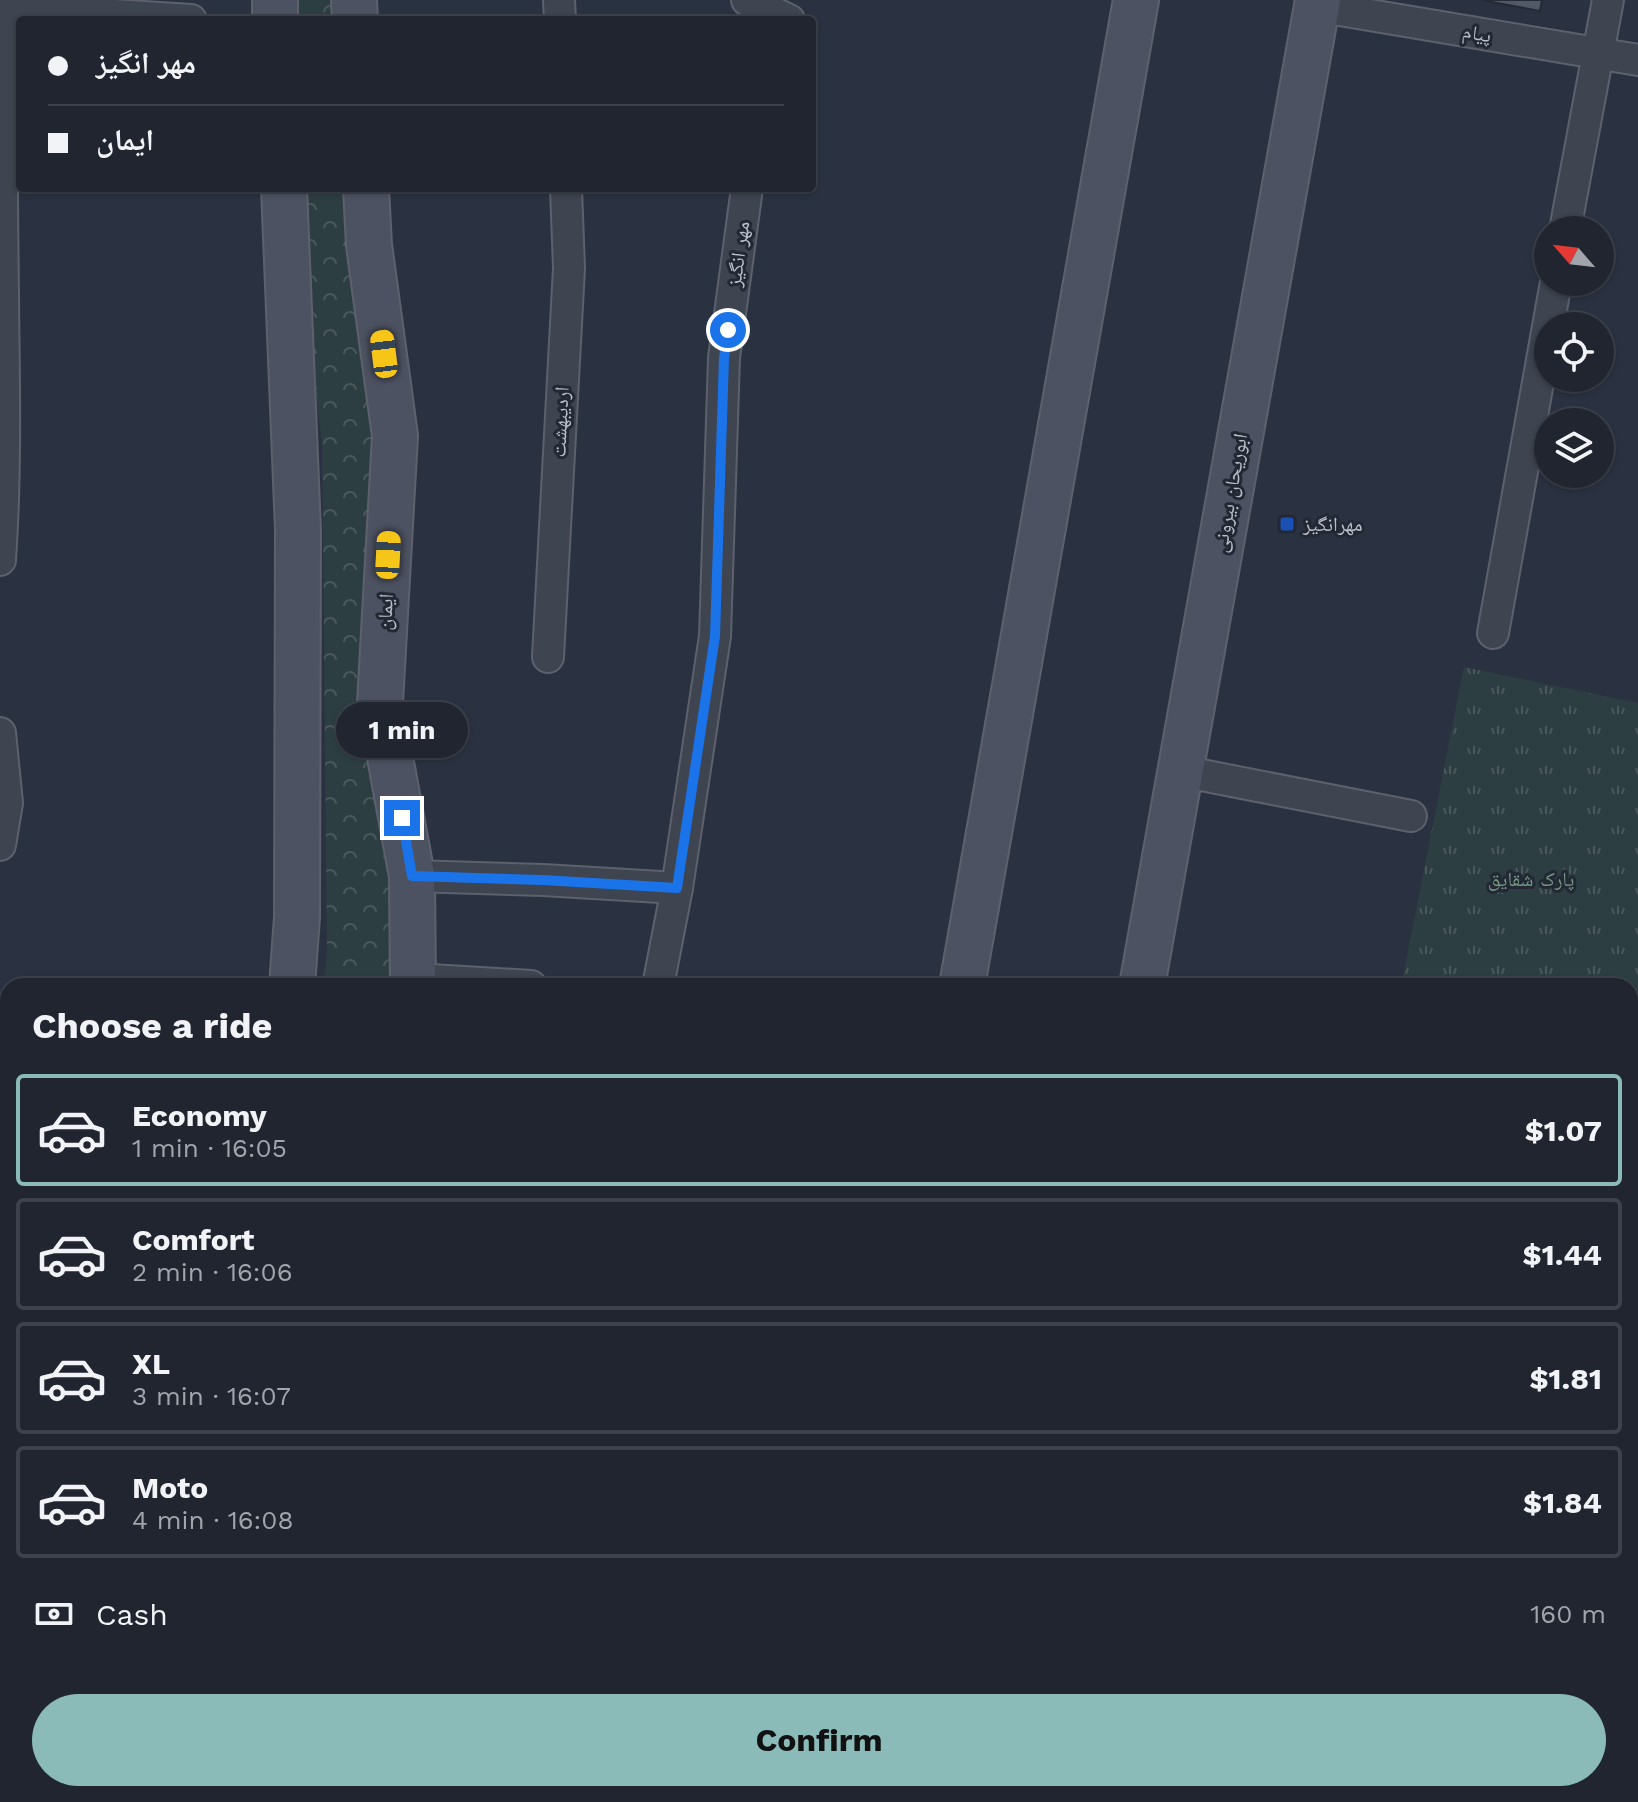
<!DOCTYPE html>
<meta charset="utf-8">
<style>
body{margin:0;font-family:"Work Sans","Noto Naskh Arabic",sans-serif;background:#282d38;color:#f1f3f6;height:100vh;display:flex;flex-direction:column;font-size:30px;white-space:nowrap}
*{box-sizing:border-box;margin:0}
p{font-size:26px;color:#a2a5ab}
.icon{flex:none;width:44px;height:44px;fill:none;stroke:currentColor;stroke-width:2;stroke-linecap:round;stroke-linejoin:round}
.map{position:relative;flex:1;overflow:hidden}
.drawer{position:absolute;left:0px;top:978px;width:1638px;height:824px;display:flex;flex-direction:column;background:#202530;border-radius:24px 24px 0 0;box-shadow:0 2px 6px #0004,0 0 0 2px #3d424c}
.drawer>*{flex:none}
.banner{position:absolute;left:16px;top:16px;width:800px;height:176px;border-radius:8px;box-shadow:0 2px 6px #0004,0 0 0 2px #3d424c;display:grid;align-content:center;height:176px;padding:0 32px;background:#202530}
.needle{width:52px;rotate:298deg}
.buttons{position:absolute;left:1534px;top:216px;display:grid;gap:16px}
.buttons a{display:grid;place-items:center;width:80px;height:80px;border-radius:50%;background:#202530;box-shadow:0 2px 6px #0004,0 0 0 2px #3d424c;font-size:40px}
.end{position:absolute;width:36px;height:36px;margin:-18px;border:10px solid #1a73e8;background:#fff;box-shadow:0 0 0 4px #fff}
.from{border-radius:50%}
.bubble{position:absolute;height:56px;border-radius:28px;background:#202530;box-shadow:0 2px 6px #0004,0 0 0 2px #3d424c;font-size:26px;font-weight:700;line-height:56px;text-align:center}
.car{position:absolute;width:24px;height:48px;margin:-24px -12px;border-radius:10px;box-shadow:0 0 6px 2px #0007;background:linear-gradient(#f5c518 24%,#345 0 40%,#f5c518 0 76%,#345 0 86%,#f5c518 0)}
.banner b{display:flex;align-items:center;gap:28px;height:76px;font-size:30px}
.banner b+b{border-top:2px solid #3d424c}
.banner i{width:20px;height:20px;background:#f1f3f6}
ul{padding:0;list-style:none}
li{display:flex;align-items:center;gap:24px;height:112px;margin:0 16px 12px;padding:0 16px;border:4px solid #3d424c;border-radius:8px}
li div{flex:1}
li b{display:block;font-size:30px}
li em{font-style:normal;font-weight:700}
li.selected{border-color:#8bbbb9}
li>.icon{width:72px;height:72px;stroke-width:1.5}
h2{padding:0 32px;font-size:36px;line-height:96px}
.pay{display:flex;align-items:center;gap:20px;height:88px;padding:0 32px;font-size:30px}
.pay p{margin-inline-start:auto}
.primary-button{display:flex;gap:16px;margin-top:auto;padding:16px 32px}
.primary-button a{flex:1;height:92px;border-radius:48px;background:#8bbbb9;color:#111;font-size:32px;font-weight:700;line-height:92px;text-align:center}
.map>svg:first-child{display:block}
.forest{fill:url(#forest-crowns)}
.park{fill:url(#park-tufts)}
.building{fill:#515868;stroke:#252a37;stroke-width:2}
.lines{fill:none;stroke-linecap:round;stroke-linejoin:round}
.minor-casing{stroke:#5c616d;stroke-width:34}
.secondary-casing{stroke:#5c616d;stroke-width:48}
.minor{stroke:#3e4450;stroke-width:30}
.secondary{stroke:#4d5262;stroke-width:44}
.route{stroke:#1a73e8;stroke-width:10}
.transit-dot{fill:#1a4fb4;stroke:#232835;stroke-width:3}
.labels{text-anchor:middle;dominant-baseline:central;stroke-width:6;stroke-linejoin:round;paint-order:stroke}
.street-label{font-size:20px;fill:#bbbfca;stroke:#232835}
.poi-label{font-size:20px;fill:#bbbfca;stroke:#232835;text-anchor:start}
.park-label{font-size:20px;fill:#759881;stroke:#232835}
</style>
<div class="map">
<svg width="1638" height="1802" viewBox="0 0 1638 1802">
<defs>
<pattern id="forest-crowns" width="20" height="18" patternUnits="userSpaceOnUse" patternTransform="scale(2)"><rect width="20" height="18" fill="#2d3e42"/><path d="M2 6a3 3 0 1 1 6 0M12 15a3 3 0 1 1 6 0" fill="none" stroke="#4a585c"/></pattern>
<pattern id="park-tufts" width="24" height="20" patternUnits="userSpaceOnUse" patternTransform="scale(2)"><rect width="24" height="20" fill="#2d3e42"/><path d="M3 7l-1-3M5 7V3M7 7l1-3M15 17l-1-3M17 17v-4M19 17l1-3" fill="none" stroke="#4a585c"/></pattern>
</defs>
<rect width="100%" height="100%" fill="#2a3140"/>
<!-- forest -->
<g class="forest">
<polygon points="292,0 345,0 346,20 293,20"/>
<polygon points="299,188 355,188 379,410 385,795 400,986 324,986 327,953 322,441 303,301"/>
</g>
<!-- park -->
<polygon class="park" points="1464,667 1638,703 1638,1054 1630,1052 1630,986 1401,986"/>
<!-- building -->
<polygon class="building" points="1481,0 1542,0 1540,11"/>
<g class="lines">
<defs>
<g id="minor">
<polyline points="559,0 560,20"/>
<polyline points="747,0 789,20"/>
<polyline points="1316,6 1638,60"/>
<polyline points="5,8 191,20"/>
<polyline points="1565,230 1608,0"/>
<path d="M 0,560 C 6,473 4,384 3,298 C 2,199 0,99 6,0"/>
<polyline points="1493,633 1556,282"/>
<polyline points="548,657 569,268 566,188"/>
<polyline points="0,733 7,803 0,845"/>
<polyline points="1181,771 1411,816"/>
<polyline points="412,876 543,880 677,888"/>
<polyline points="414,979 531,986"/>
<polyline points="658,986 677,888 715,636 724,358 747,188"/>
<polyline points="1630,1211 1638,1166"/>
<polyline points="0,1327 8,1306"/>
<polyline points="1630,1509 1638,1511"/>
<polyline points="0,1665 8,1666"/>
<polyline points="420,1794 469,1802"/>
<polyline points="1284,1802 1285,1794"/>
<polyline points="1528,1802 1529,1794"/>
</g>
<g id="secondary">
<polyline points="275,0 275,20"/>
<polyline points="354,0 355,20"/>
<polyline points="284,188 298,530 297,917 292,986"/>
<polyline points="366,188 369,245 395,436 380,703 412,876 413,986"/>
<polyline points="962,986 1136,0"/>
<polyline points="1142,986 1318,0"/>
<polyline points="141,1802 142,1794"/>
<polyline points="228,1802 229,1794"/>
<polyline points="807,1802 809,1794"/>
<polyline points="947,1802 950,1794"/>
</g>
</defs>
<!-- minor casing -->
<use href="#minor" class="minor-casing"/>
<!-- secondary casing -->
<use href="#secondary" class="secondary-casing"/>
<!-- minor -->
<use href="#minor" class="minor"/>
<!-- secondary -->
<use href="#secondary" class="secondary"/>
</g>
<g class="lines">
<!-- route -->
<polyline class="route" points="402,818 412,876 543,880 677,888 715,636 724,358 728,330"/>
</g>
<!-- markers -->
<rect class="transit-dot" x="1279" y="516" width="16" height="16" rx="4"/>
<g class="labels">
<!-- street labels -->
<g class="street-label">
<text transform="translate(1477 33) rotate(10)">پیام</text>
<text transform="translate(738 254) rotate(-82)">مهر انگیز</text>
<text transform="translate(560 422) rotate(-87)">اردیبهشت</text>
<text transform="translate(1230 493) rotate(-80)">ابوریحان بیرونی</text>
<text transform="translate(385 612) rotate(-87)">ایمان</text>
</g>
<!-- poi labels -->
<g class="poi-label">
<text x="1303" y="524">مهرانگیز</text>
</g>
<!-- park labels -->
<g class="park-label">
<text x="1531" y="879">پارک شقایق</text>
</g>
</g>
</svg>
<div class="buttons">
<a><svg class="needle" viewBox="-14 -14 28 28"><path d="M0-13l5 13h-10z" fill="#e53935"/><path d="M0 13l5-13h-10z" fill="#a2a5ab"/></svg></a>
<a><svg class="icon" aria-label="locate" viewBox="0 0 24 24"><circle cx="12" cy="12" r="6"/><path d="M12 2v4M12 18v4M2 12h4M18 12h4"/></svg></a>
<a><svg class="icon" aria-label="layers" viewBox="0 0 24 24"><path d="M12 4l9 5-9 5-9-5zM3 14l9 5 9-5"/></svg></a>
</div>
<i class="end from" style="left:728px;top:330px"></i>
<i class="end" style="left:402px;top:818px"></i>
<div class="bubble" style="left:336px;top:702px;width:132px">1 min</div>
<i class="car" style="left:384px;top:354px;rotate:353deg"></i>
<i class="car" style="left:388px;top:555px;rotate:3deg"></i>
<div class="banner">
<b><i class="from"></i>مهر انگیز</b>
<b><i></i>ایمان</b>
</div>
<section class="drawer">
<h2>Choose a ride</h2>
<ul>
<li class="selected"><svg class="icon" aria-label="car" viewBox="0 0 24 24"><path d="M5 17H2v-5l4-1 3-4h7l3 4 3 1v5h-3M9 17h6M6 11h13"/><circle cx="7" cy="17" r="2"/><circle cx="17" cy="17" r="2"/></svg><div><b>Economy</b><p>1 min · 16:05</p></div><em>$1.07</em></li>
<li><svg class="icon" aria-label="car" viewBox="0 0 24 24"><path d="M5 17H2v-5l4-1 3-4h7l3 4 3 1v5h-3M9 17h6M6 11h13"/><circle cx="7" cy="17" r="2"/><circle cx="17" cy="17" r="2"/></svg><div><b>Comfort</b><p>2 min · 16:06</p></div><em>$1.44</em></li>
<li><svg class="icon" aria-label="car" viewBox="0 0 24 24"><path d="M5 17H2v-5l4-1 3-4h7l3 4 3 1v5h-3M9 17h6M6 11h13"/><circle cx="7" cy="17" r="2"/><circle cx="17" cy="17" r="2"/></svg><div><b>XL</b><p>3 min · 16:07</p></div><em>$1.81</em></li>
<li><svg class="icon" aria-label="car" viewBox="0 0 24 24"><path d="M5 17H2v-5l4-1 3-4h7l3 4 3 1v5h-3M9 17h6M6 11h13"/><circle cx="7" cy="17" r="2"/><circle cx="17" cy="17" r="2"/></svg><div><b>Moto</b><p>4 min · 16:08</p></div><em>$1.84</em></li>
</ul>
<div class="pay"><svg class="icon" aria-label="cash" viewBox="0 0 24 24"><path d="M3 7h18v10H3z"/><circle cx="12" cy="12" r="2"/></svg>Cash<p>160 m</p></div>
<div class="primary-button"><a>Confirm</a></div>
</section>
</div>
